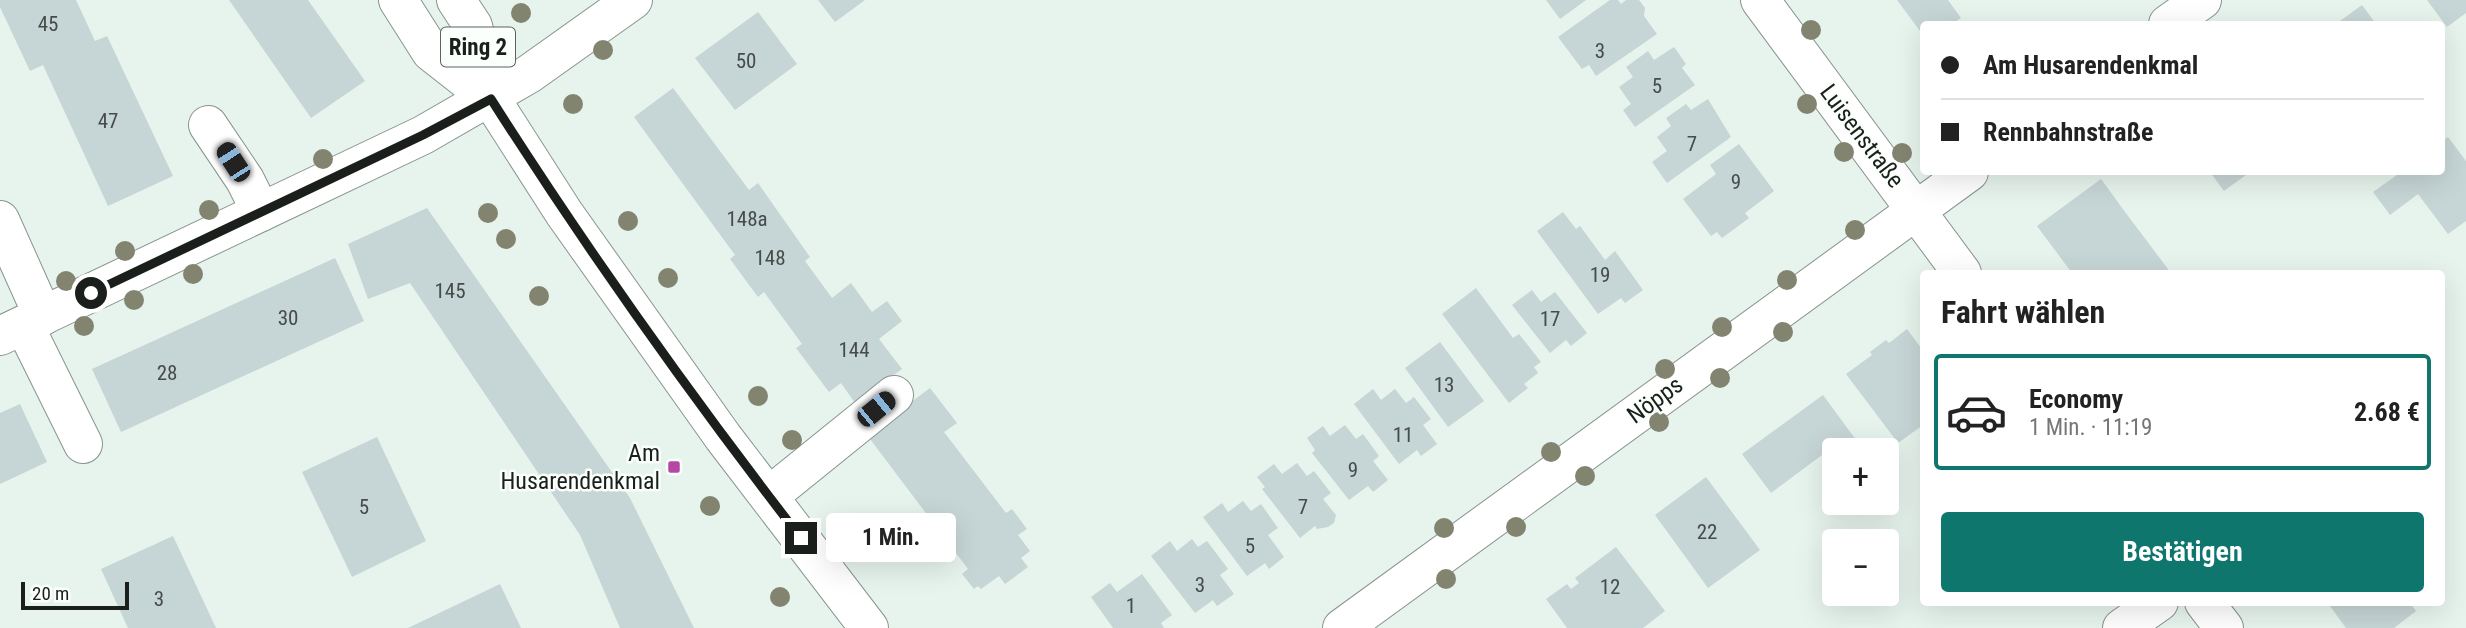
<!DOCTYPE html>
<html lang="de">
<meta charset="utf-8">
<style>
body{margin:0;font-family:"Roboto Condensed",sans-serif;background:#f6f6f6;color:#222;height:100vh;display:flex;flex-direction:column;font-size:26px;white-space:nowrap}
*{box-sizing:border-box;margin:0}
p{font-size:23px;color:#767676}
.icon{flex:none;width:38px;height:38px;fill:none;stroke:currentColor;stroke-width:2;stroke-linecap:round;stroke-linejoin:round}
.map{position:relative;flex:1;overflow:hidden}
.details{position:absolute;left:1920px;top:270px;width:525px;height:336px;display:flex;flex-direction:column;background:#fff;border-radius:7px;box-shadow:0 7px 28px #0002}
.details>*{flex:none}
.guide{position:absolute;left:1920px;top:21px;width:525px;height:154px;border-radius:7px;box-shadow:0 7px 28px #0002;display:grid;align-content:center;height:154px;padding:0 21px;background:#fff}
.fabs{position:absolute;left:1822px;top:438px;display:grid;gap:14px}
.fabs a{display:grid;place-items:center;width:77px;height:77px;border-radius:7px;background:#fff;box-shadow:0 7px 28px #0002;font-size:35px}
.scale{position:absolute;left:21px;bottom:18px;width:108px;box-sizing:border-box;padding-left:7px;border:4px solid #1a1f1c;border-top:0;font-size:19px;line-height:24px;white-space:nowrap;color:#1a1f1c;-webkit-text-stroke:5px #fafffc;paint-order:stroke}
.end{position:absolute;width:32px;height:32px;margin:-16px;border:9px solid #1a1f1c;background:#fff;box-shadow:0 0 0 4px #fff}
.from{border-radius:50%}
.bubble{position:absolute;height:49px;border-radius:7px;background:#fff;box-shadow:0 7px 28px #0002;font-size:23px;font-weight:700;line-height:49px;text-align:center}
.car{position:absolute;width:21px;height:42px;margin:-21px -10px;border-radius:9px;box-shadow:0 0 5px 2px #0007;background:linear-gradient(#222 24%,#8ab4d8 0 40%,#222 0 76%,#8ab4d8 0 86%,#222 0)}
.guide b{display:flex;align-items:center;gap:24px;height:66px;font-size:26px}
.guide b+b{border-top:2px solid #e0e0e0}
.guide i{width:18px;height:18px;background:#222}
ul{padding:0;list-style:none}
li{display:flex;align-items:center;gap:21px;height:116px;margin:0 14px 10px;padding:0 7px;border:4px solid #e0e0e0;border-radius:7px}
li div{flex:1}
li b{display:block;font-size:26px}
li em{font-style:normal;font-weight:700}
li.active{border-color:#0f766e}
li>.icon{width:63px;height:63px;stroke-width:1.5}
h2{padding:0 21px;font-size:32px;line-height:84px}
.cta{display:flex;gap:14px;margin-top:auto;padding:14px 21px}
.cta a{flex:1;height:80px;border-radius:7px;background:#0f766e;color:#fff;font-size:28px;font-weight:700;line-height:80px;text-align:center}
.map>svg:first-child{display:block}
.building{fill:#c6d5d5}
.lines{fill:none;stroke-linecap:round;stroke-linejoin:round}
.minor-casing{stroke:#88948d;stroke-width:40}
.major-casing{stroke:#88948d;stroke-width:40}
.minor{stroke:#fff;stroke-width:38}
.major{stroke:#fff;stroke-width:38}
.tree{fill:#838470}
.route{stroke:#1a1f1c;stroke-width:9}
.poi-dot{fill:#b647a4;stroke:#fafffc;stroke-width:2.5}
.labels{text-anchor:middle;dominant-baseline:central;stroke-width:5;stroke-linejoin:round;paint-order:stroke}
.number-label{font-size:21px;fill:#454c4a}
.shield{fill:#fafffc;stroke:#5d625f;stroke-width:2}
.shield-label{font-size:23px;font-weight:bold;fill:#1a1f1c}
.street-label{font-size:24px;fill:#1a1f1c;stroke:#fafffc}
.poi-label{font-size:24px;fill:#1a1f1c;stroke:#fafffc;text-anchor:end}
</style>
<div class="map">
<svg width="2466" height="628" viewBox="0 0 2466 628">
<rect width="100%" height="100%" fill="#e7f4ed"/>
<!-- building -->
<g class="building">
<polygon points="0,0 76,0 95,41 107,36 173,176 108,206 43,65 30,71 0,7"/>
<polygon points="229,0 308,0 365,81 311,118"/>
<polygon points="818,0 865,0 835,22"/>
<polygon points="1546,0 1586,0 1560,19"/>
<polygon points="1610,0 1618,0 1621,4 1626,0 1639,0 1645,8 1644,16 1657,34 1596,76 1589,65 1582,69 1558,37"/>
<polygon points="1897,0 1948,0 1961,18 1952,24 1923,24 1923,35"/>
<polygon points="2427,0 2466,0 2466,13 2447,27"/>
<polygon points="2362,5 2376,24 2336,24"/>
<polygon points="758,12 797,64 735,110 695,58"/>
<polygon points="1674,47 1686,64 1682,68 1695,85 1635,127 1623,110 1631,104 1619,87 1633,77 1626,67 1648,51 1654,60"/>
<polygon points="673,88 749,190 758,183 810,257 805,261 832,298 851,283 872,312 887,301 902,321 879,339 902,369 855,403 841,383 829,392 796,348 802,344 764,292 758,297 730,259 735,255 634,117"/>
<polygon points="1708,99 1731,137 1667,183 1652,162 1667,151 1657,137 1671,126 1666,118 1686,104 1691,110"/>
<polygon points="2448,137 2466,161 2466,221 2448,234 2418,194 2390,215 2373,192 2401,172 2441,172 2441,142"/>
<polygon points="1739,144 1774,191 1745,213 1749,218 1722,238 1717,232 1711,236 1683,199 1716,174 1710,165"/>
<polygon points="2210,172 2250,172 2224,191"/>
<polygon points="2101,179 2128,216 2171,273 2072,273 2037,226"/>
<polygon points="427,208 630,498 694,628 620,628 580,535 410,283 368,299 348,244"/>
<polygon points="1563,212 1576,229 1580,226 1605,260 1615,251 1643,290 1625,303 1621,298 1598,314 1537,231"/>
<polygon points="335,258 364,321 121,432 92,369"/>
<polygon points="1476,288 1513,338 1519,334 1541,362 1534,367 1538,373 1524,384 1528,388 1509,403 1442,314"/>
<polygon points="1532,290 1541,302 1555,292 1587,333 1571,346 1566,340 1550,353 1512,305"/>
<polygon points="1907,329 1921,348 1923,347 1923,425 1898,443 1846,374 1872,355 1870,352 1886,340 1889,343"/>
<polygon points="1440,342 1484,401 1448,427 1405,368"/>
<polygon points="930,388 957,423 944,432 1006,513 1012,509 1027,529 1018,535 1030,551 1021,558 1028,567 1005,584 999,576 981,589 978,586 974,589 962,574 968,569 867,435"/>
<polygon points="1373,389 1381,400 1395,389 1406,403 1414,397 1431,419 1423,425 1437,444 1421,456 1417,450 1399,464 1354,404"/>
<polygon points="1823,395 1862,448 1834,450 1834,464 1826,452 1771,493 1742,454"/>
<polygon points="20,404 47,462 0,484 0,413"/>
<polygon points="1345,425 1356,439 1363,434 1379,456 1373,461 1388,480 1373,492 1368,486 1349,500 1312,453 1315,450 1307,438 1323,426 1330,436"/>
<polygon points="377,437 426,541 352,577 302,472"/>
<polygon points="1297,463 1307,476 1314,471 1331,493 1323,499 1336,515 1334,523 1328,527 1317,529 1315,526 1300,538 1262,489 1265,487 1257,477 1274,464 1282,474"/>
<polygon points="1706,477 1760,550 1708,588 1655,515"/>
<polygon points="1243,501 1251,511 1261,504 1278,528 1268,535 1284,557 1269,569 1265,563 1247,576 1203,517 1222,503 1228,512"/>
<polygon points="173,536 216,628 128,628 101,569"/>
<polygon points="1192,539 1198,547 1207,541 1228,569 1220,575 1234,594 1217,606 1213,600 1195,613 1151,556 1170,541 1177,551"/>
<polygon points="1616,547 1665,611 1643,628 1567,628 1546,599 1567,584 1571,589 1579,583 1575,578"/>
<polygon points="1142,574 1172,615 1161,623 1164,628 1113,628 1091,597 1110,583 1117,592"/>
<polygon points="500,584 521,628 408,628"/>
<polygon points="2336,602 2409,602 2416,611 2394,628 2346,628 2330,606"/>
</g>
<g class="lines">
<defs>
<g id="minor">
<polyline points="1760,0 1962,273"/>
<polyline points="2168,24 2202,0"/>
<polyline points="208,125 245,180 261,212"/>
<polyline points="0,220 43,316"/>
<polyline points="24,325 83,444"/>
<polyline points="0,336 423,135 529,74 633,0"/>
<polyline points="769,496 894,395"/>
<polyline points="2204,602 2224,628"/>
<polyline points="1342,628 1969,172"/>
<polyline points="2122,628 2159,602"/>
</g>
<g id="major">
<polyline points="398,0 431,52 491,99"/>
<polyline points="456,0 473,26 491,99 564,213 723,437 869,628"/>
</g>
</defs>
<!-- minor casing -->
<use href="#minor" class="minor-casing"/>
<!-- major casing -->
<use href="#major" class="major-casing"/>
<!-- minor -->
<use href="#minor" class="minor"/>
<!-- major -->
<use href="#major" class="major"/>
</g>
<!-- trees -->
<g class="tree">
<circle cx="521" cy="13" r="10"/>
<circle cx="1811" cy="30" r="10"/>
<circle cx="603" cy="50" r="10"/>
<circle cx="573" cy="104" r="10"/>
<circle cx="1807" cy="104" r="10"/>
<circle cx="1844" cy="152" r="10"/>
<circle cx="1902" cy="153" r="10"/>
<circle cx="323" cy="159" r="10"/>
<circle cx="209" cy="210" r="10"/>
<circle cx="488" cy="213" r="10"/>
<circle cx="628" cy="221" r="10"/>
<circle cx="1855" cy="230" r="10"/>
<circle cx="506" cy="239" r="10"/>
<circle cx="125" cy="251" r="10"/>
<circle cx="193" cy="274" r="10"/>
<circle cx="668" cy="278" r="10"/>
<circle cx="1787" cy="280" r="10"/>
<circle cx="66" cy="281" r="10"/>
<circle cx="539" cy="296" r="10"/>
<circle cx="134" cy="300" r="10"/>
<circle cx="84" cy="326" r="10"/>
<circle cx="1722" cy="327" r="10"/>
<circle cx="1783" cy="332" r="10"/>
<circle cx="1665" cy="369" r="10"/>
<circle cx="1720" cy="378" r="10"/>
<circle cx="758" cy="396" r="10"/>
<circle cx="1659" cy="422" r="10"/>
<circle cx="792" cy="440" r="10"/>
<circle cx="1551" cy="452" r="10"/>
<circle cx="1585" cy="476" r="10"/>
<circle cx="710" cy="506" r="10"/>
<circle cx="1516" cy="527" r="10"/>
<circle cx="1444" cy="528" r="10"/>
<circle cx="861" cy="533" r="10"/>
<circle cx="1446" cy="579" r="10"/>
<circle cx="780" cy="597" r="10"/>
</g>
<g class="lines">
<!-- route -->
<path class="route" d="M 91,293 L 423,135 L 491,99 C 587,250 691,396 801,538"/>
</g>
<!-- markers -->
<rect class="poi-dot" x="667" y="460" width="14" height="14" rx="3.5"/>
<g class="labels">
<!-- number labels -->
<g class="number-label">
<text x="48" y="24">45</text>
<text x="1600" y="51">3</text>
<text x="746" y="61">50</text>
<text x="1657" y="86">5</text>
<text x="108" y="121">47</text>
<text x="1692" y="144">7</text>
<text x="1736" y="182">9</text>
<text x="747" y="219">148a</text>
<text x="770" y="258">148</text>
<text x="1600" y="275">19</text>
<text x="450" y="291">145</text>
<text x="288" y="318">30</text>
<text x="1550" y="319">17</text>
<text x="854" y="350">144</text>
<text x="167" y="373">28</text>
<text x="1444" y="385">13</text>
<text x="1403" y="435">11</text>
<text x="1353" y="470">9</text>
<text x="364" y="507">5</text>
<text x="1303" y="507">7</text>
<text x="1707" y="532">22</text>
<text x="1250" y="546">5</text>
<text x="1200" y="585">3</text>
<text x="1610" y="587">12</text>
<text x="159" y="599">3</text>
<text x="1131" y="606">1</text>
</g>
<!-- shield labels -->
<rect class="shield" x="441" y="27.5" width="74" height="39" rx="5"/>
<g class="shield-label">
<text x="478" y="47">Ring 2</text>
</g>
<!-- street labels -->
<g class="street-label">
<text transform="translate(1862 136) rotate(53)">Luisenstraße</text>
<text transform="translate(1655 400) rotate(-36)">Nöpps</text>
</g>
<!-- poi labels -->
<g class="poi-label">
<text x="660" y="453">Am<tspan x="660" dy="28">Husarendenkmal</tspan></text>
</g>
</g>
</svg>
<div class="fabs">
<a>+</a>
<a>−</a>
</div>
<div class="scale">20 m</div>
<i class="end from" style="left:91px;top:293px"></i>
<i class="end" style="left:801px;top:538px"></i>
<div class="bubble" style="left:826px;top:513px;width:130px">1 Min.</div>
<i class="car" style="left:233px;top:162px;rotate:327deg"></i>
<i class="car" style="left:876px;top:409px;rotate:51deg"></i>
<div class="guide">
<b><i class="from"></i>Am Husarendenkmal</b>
<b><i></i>Rennbahnstraße</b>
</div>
<section class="details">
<h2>Fahrt wählen</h2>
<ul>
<li class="active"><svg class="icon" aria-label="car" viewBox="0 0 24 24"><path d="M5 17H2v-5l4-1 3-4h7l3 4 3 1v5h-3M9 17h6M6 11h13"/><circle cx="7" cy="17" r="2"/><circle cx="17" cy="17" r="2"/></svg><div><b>Economy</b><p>1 Min. · 11:19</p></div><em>2.68 €</em></li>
</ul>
<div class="cta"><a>Bestätigen</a></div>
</section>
</div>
